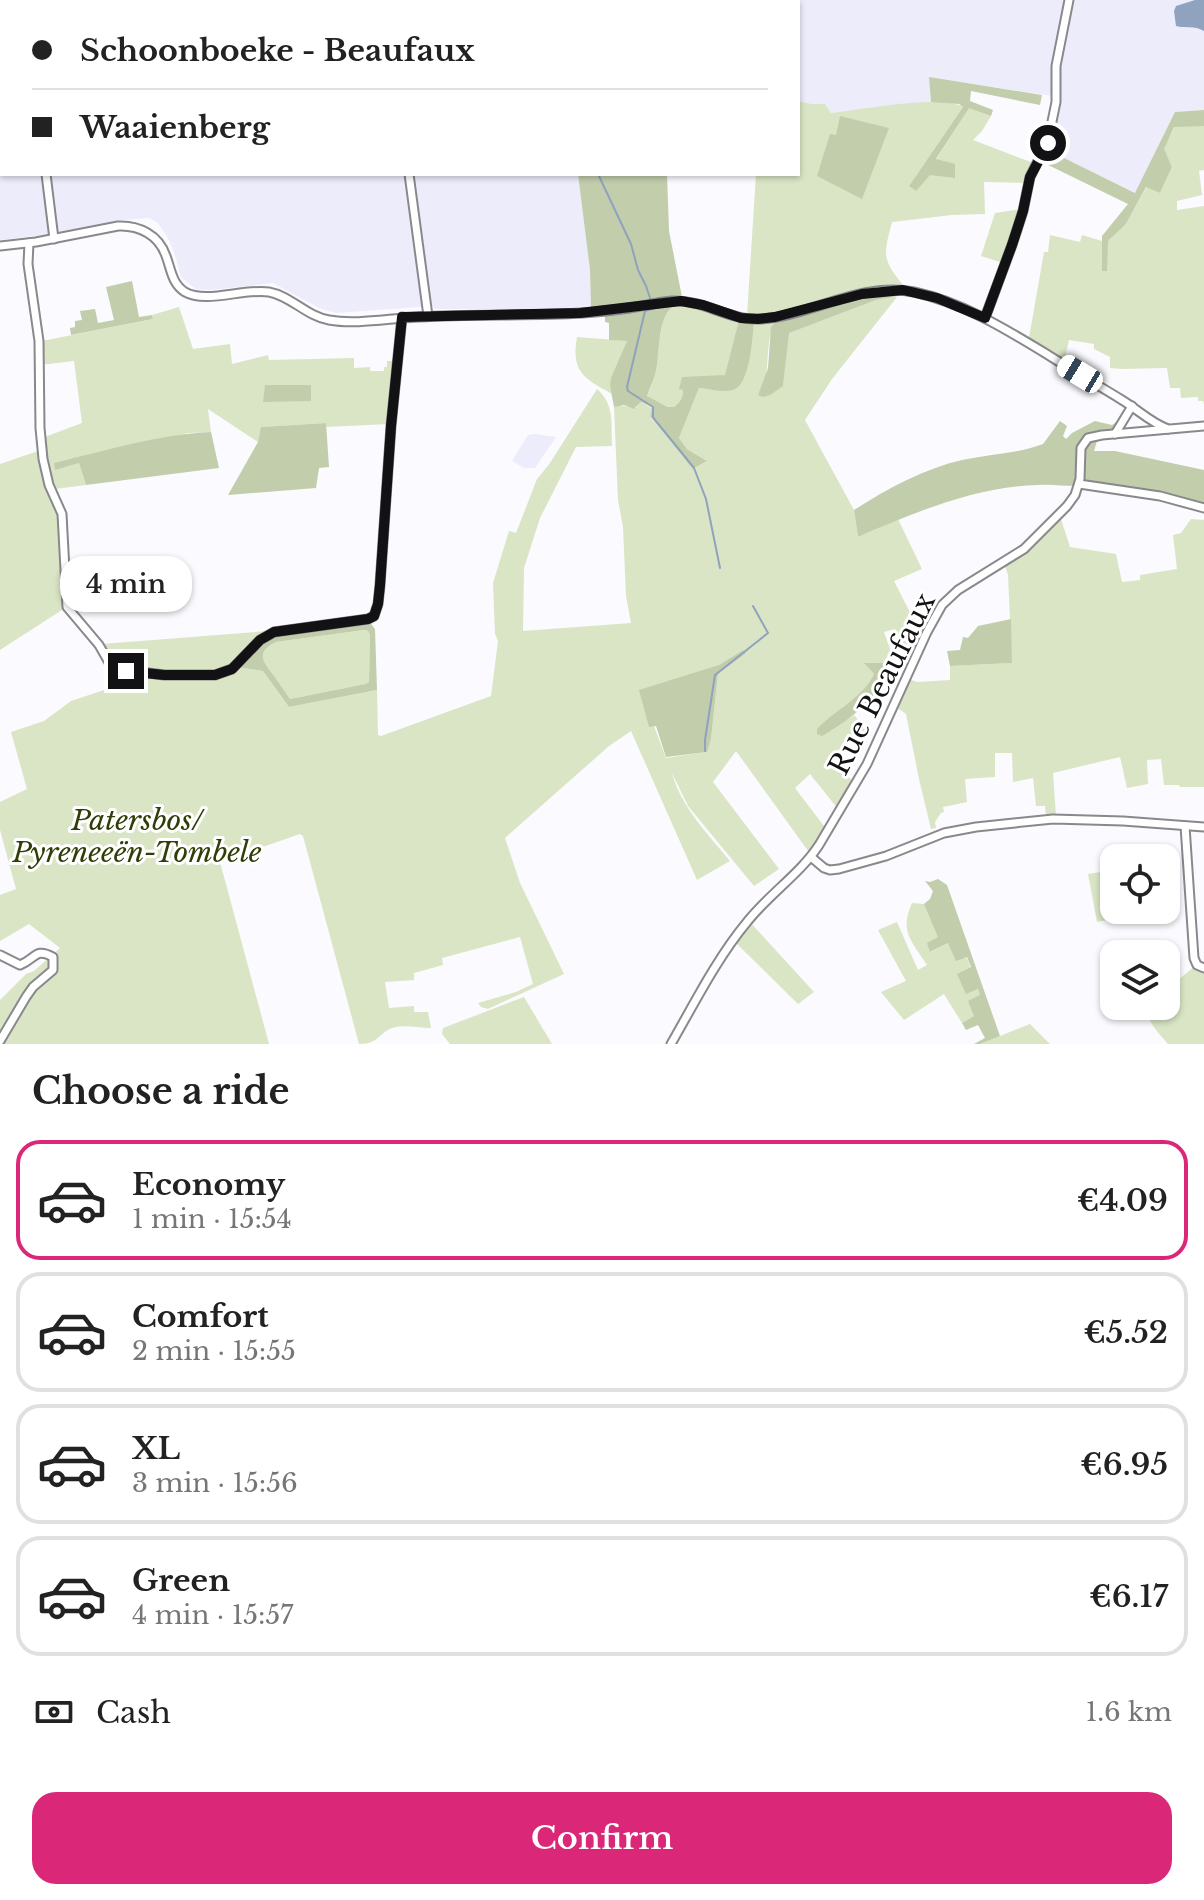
<!DOCTYPE html>
<meta charset="utf-8">
<style>
body{margin:0;font-family:"Libre Baskerville",serif;background:#f6f6f6;color:#222;height:100vh;display:flex;flex-direction:column;font-size:30px;white-space:nowrap}
*{box-sizing:border-box;margin:0}
p{font-size:26px;color:#767676}
.icon{flex:none;width:44px;height:44px;fill:none;stroke:currentColor;stroke-width:2;stroke-linecap:round;stroke-linejoin:round}
.map{position:relative;height:1044px;overflow:hidden}
.panel{display:flex;flex-direction:column;background:#fff;flex:1}
.panel>*{flex:none}
.guide{position:absolute;left:0px;top:0px;width:800px;height:176px;box-shadow:0 2px 6px #0004;display:grid;align-content:center;height:176px;padding:0 32px;background:#fff}
.controls{position:absolute;left:1100px;top:844px;display:grid;gap:16px}
.controls a{display:grid;place-items:center;width:80px;height:80px;border-radius:16px;background:#fff;box-shadow:0 2px 6px #0004;font-size:40px}
.end{position:absolute;width:36px;height:36px;margin:-18px;border:10px solid #121214;background:#fff;box-shadow:0 0 0 4px #fff}
.from{border-radius:50%}
.bubble{position:absolute;height:56px;border-radius:24px;background:#fff;box-shadow:0 2px 6px #0004;font-size:26px;font-weight:600;line-height:56px;text-align:center}
.car{position:absolute;width:24px;height:48px;margin:-24px -12px;border-radius:10px;box-shadow:0 0 6px 2px #0007;background:linear-gradient(#fff 24%,#345 0 40%,#fff 0 76%,#345 0 86%,#fff 0)}
.guide b{display:flex;align-items:center;gap:28px;height:76px;font-size:30px}
.guide b+b{border-top:2px solid #e0e0e0}
.guide i{width:20px;height:20px;background:#222}
ul{padding:0;list-style:none}
li{display:flex;align-items:center;gap:24px;height:120px;margin:0 16px 12px;padding:0 16px;border:4px solid #e0e0e0;border-radius:24px}
li div{flex:1}
li b{display:block;font-size:30px}
li em{font-style:normal;font-weight:600}
li.selected{border-color:#db2777}
li>.icon{width:72px;height:72px;stroke-width:1.5}
h2{padding:0 32px;font-size:36px;line-height:96px}
.pay{display:flex;align-items:center;gap:20px;height:88px;padding:0 32px;font-size:30px}
.pay p{margin-inline-start:auto}
.button{display:flex;gap:16px;margin-top:auto;padding:16px 32px}
.button a{flex:1;height:92px;border-radius:24px;background:#db2777;color:#fff;font-size:32px;font-weight:600;line-height:92px;text-align:center}
.map>svg:first-child{display:block}
.built{fill:#edecfa}
.green{fill:#dae5c5;fill-rule:evenodd}
.forest{fill:#c2cdac;fill-rule:evenodd}
.water{fill:#8fa2be}
.lines{fill:none;stroke-linecap:round;stroke-linejoin:round}
.stream{stroke:#8fa2be;stroke-width:2}
.minor-casing{stroke:#88888d;stroke-width:11}
.minor{stroke:#fff;stroke-width:7}
.route{stroke:#121214;stroke-width:10}
.labels{text-anchor:middle;dominant-baseline:central;stroke-width:6;stroke-linejoin:round;paint-order:stroke}
.street-label{font-size:28px;fill:#121214;stroke:#fff}
.park-label{font-size:28px;font-style:italic;fill:#313d07;stroke:#fff}
</style>
<div class="map">
<svg width="1204" height="1044" viewBox="0 0 1204 1044">
<rect width="100%" height="100%" fill="#fbfafe"/>
<!-- built -->
<g class="built">
<polygon points="0,0 615,0 615,2 2,2 2,174 578,174 590,270 591,309 435,309 432,306 336,313 319,308 273,283 211,290 196,289 181,277 175,255 168,238 158,223 149,218 121,220 44,235 0,240"/>
<polygon points="693,0 1204,0 1204,110 1175,112 1136,193 1048,150 1052,143 1059,99 1054,96 930,78 931,102 831,113 824,104 812,104 798,101 798,2 693,2"/>
<polygon points="535,434 556,437 535,468 524,468 512,461 528,435"/>
</g>
<!-- green -->
<g class="green">
<path d="M 798,101 L 812,104 L 825,104 L 831,113 C 858,110 943,94 963,107 L 909,186 L 936,160 L 969,107 L 991,116 L 982,131 L 973,140 L 1036,164 L 1027,183 L 984,182 L 985,214 L 952,215 L 892,222 C 883,256 882,260 905,287 L 827,300 L 766,316 L 747,316 L 756,174 L 798,174 Z"/>
<polygon points="1175,126 1204,126 1204,170 1199,171 1202,195 1177,201 1177,210 1204,206 1204,404 1203,401 1198,401 1198,397 1181,398 1180,388 1170,388 1167,368 1122,369 1110,368 1110,357 1094,349 1094,344 1069,340 1064,362 1029,338 1044,252 1048,252 1050,235 1080,242 1082,235 1102,241 1102,270 1108,241 1126,224 1147,186 1160,193 1172,167 1163,149"/>
<polygon points="1021,209 1003,263 981,256 995,213"/>
<path d="M 891,296 L 897,297 L 832,379 L 805,420 L 854,510 L 858,537 L 898,519 L 922,569 L 894,581 L 923,638 L 912,659 L 903,648 L 895,629 L 884,632 L 895,663 L 865,664 L 874,674 C 862,699 835,709 817,729 L 831,731 L 854,715 L 866,730 L 833,758 L 854,783 L 838,809 L 810,774 L 795,788 L 827,830 L 811,855 L 736,751 L 713,782 L 779,869 L 754,886 L 688,806 L 672,773 C 681,807 708,834 730,861 L 697,880 L 631,731 L 609,746 L 505,838 L 520,883 L 564,974 L 488,1009 L 481,1007 L 478,1003 L 516,992 L 533,984 L 520,937 L 442,958 L 443,965 L 414,973 L 414,980 L 385,982 L 389,1008 L 414,1006 L 414,1012 L 428,1012 L 431,1028 C 420,1028 407,1025 396,1027 C 379,1030 381,1044 359,1044 L 303,836 L 300,834 L 220,862 L 269,1044 L 0,1044 L 0,1000 L 26,974 L 34,971 L 60,948 L 29,924 L 0,941 L 0,895 L 16,889 L 0,830 L 0,802 L 27,789 L 11,732 L 44,721 L 71,701 L 104,690 C 111,685 110,676 117,671 C 151,675 209,689 237,667 L 263,671 L 289,707 L 377,690 L 378,735 L 381,736 L 491,696 L 498,641 L 495,634 L 493,583 L 509,531 L 516,533 L 537,479 L 550,463 L 597,389 C 615,404 611,425 612,446 L 576,447 L 540,518 L 524,568 L 523,631 L 631,623 L 626,596 L 623,527 L 618,500 L 614,407 C 622,403 628,408 636,408 L 641,402 L 652,408 L 650,418 L 661,428 L 694,469 L 707,461 L 687,449 L 679,438 L 699,388 L 725,391 L 747,368 L 754,323 L 776,321 C 766,334 769,365 765,382 L 783,386 L 788,333 L 876,300 ZM 743,650 L 745,653 L 718,674 L 711,739 L 706,752 L 666,758 L 654,726 L 719,665 Z"/>
<path d="M 676,303 L 690,304 L 739,320 L 726,375 L 683,390 C 683,398 680,402 674,407 L 669,407 L 647,397 C 650,388 654,380 656,371 C 661,346 656,319 676,303 Z"/>
<polygon points="179,307 193,349 230,344 232,364 268,355 269,360 354,358 354,368 370,367 370,371 384,371 384,367 387,367 387,361 395,361 389,424 326,427 326,423 262,427 258,442 208,409 211,432 188,433 87,455 56,469 79,463 86,485 55,489 48,469 42,438 82,423 74,361 40,365 42,341 153,319 152,315"/>
<path d="M 577,337 L 627,341 L 610,386 L 612,394 C 583,378 571,371 577,337 Z"/>
<polygon points="41,450 59,511 65,608 0,650 0,464"/>
<polygon points="1061,519 1070,547 1116,554 1122,582 1140,580 1140,575 1177,569 1173,535 1181,533 1191,519 1204,520 1204,787 1180,787 1179,785 1164,785 1161,759 1147,760 1148,784 1127,788 1120,757 1053,773 1056,816 1046,817 1045,806 1036,806 1033,778 1013,782 1012,753 995,753 995,777 965,779 967,802 943,807 944,812 941,813 935,822 936,828 931,829 919,779 906,714 896,707 908,679 918,682 950,680 950,666 1012,663 1008,575 1005,566 1033,546"/>
<path d="M 364,630 L 368,631 L 370,635 L 369,682 L 365,684 L 290,699 C 285,692 280,684 275,677 C 264,663 254,653 276,642 Z"/>
<path d="M 268,631 C 256,642 244,658 231,666 C 210,679 142,670 117,667 L 112,662 L 102,644 Z"/>
<polygon points="1113,870 1114,910 1121,910 1122,917 1097,922 1088,874"/>
<path d="M 912,903 L 924,904 L 939,937 L 931,952 L 948,943 C 975,962 972,962 966,993 L 978,989 L 981,996 L 974,1016 L 962,1023 L 944,994 L 904,1020 L 881,992 L 906,981 L 878,930 L 897,922 L 918,970 L 927,965 C 912,941 899,932 912,903 Z"/>
<polygon points="749,921 814,992 798,1004 735,942"/>
<path d="M 1195,966 L 1204,970 L 1204,1044 L 1168,1044 C 1159,1033 1145,1021 1148,1006 L 1166,1006 L 1166,990 Z"/>
<polygon points="524,997 552,1044 450,1044 442,1034 443,1028"/>
<polygon points="1030,1024 1050,1044 980,1044"/>
</g>
<!-- forest -->
<g class="forest">
<polygon points="929,77 1042,95 1040,105 971,91 970,101 993,110 991,116 969,108 936,159 955,164 955,178 930,175 916,191 909,186 963,107 959,104 931,102"/>
<polygon points="1204,110 1204,126 1174,127 1164,149 1172,167 1160,193 1146,187 1126,224 1108,241 1107,271 1102,271 1102,236 1128,204 1042,162 1048,150 1135,193 1175,112"/>
<polygon points="840,116 889,128 862,199 817,176 830,134 836,135"/>
<polygon points="578,174 667,174 669,231 682,297 591,309 590,270"/>
<polygon points="132,281 139,317 152,315 153,319 71,335 70,328 75,327 75,321 82,320 80,311 95,309 98,323 114,320 106,287"/>
<polygon points="891,292 908,294 876,300 789,333 783,386 770,395 763,397 758,395 768,368 771,327 776,321 867,295"/>
<path d="M 676,303 C 656,319 661,346 656,371 C 654,379 650,388 647,396 L 668,407 L 674,407 C 680,402 683,398 683,390 L 679,389 L 682,377 L 725,375 L 739,320 L 754,323 C 752,339 750,385 733,390 C 722,393 710,389 699,388 L 679,438 L 687,449 L 707,461 L 693,469 L 661,428 L 650,417 L 652,407 L 641,402 L 634,409 L 624,405 L 614,407 L 610,386 L 611,378 L 627,341 L 609,340 L 609,323 L 605,322 L 605,314 Z"/>
<polygon points="265,385 311,385 311,401 263,402"/>
<path d="M 1060,421 L 1067,426 L 1063,436 L 1066,439 L 1072,433 L 1095,421 L 1112,425 L 1118,421 L 1120,422 L 1114,431 C 1101,433 1084,432 1078,446 L 1076,486 C 1064,486 1051,484 1038,485 C 978,486 912,513 858,537 L 854,510 C 887,489 923,469 962,460 C 989,454 1017,454 1043,444 Z"/>
<polygon points="326,423 329,467 319,468 316,488 228,495 258,442 261,427"/>
<path d="M 211,432 L 219,468 L 86,485 L 79,463 L 55,470 L 54,463 C 104,451 160,434 211,432 Z"/>
<path d="M 1093,440 L 1097,441 L 1094,451 L 1115,451 L 1204,470 L 1204,504 L 1165,493 L 1082,480 C 1082,465 1079,448 1093,440 Z"/>
<polygon points="1011,619 1012,663 950,666 947,651 960,650 963,637 968,638 978,626"/>
<path d="M 369,621 L 375,629 L 377,690 L 289,707 L 263,671 L 237,667 L 270,636 ZM 364,630 L 368,631 L 370,635 L 369,682 L 365,684 L 290,699 C 285,692 280,684 275,677 C 264,663 254,653 276,642 Z"/>
<polygon points="743,650 746,653 718,674 711,739 707,752 666,757 656,726 649,727 639,690 719,665"/>
<path d="M 864,663 L 895,663 L 895,667 C 872,700 857,716 822,736 L 817,734 L 817,729 C 835,709 862,699 874,674 Z"/>
<polygon points="938,879 947,885 1000,1036 980,1044 974,1044 985,1038 978,1025 966,1030 962,1023 974,1016 968,1001 980,995 978,989 966,994 957,974 971,967 967,957 956,961 948,943 930,952 927,943 938,937 924,904 930,899 933,891 925,881 930,882"/>
</g>
<!-- water -->
<path class="water" d="M 1195,0 L 1204,0 L 1204,31 C 1194,25 1186,29 1176,26 L 1174,11 L 1176,6 Z"/>
<g class="lines">
<!-- stream -->
<g class="stream">
<polyline points="662,0 663,2"/>
<polyline points="598,174 631,244 638,270 646,286 651,301"/>
<polyline points="656,305 655,308 645,311 627,387 628,391 653,407 653,417 655,420 694,468 706,499 720,568"/>
<polyline points="705,751 705,740 715,675 768,633 753,606"/>
</g>
<defs>
<g id="minor">
<polyline points="25,0 26,2"/>
<polyline points="388,0 388,2"/>
<polyline points="155,2 171,0"/>
<polyline points="46,174 54,239"/>
<polyline points="409,174 428,316"/>
<polyline points="29,243 28,264 39,341 40,428 43,459 49,485 62,514 67,607 99,645 111,666 117,669 164,675 215,675 232,669 260,640 274,632 368,619 374,616 378,604 380,585 391,426 402,317"/>
<path d="M 0,246 L 36,242 L 118,226 C 139,225 159,235 166,256 C 171,269 172,284 185,292 C 206,304 244,288 269,292 C 291,296 306,316 329,320 C 357,325 390,318 419,317 C 473,314 528,316 582,313 C 598,312 615,310 630,308 C 644,306 658,302 672,301 C 703,299 729,321 760,319 C 811,316 861,281 914,292 C 961,302 1004,328 1045,353 C 1070,369 1096,384 1122,400 C 1137,409 1151,423 1168,429"/>
<polyline points="985,318 1012,245 1023,211 1030,177 1048,141 1056,102 1056,66 1069,0"/>
<polyline points="1115,434 1132,406"/>
<polyline points="1079,484 1160,496 1204,508"/>
<polyline points="1185,826 1194,958 1197,965 1204,968"/>
<polyline points="811,857 824,868 830,870 839,869 886,856 944,833 976,827 1053,819 1123,821 1204,827"/>
<path d="M 0,955 L 20,965 C 36,959 35,947 53,957 L 53,970 L 33,987 L 26,997 L 0,1041"/>
<path d="M 671,1044 C 694,1004 717,958 747,922 C 769,894 800,874 819,845 L 867,764 L 927,632 L 942,605 L 958,590 L 1024,549 L 1067,506 L 1075,495 L 1080,479 L 1081,448 L 1088,438 L 1102,435 L 1204,426"/>
</g>
</defs>
<!-- minor casing -->
<use href="#minor" class="minor-casing"/>
<!-- minor -->
<use href="#minor" class="minor"/>
</g>
<g class="lines">
<!-- route -->
<polyline class="route" points="126,671 164,675 215,675 232,669 260,640 274,632 368,619 374,616 378,604 380,585 391,426 402,317 580,313 681,301 703,305 741,318 758,319 775,317 862,294 903,290 937,298 985,318 1012,245 1023,211 1030,177 1048,143"/>
</g>
<g class="labels">
<!-- street labels -->
<g class="street-label">
<text transform="translate(882 684) rotate(-63)">Rue Beaufaux</text>
</g>
<!-- park labels -->
<g class="park-label">
<text x="137" y="820">Patersbos/<tspan x="137" dy="32">Pyreneeën-Tombele</tspan></text>
</g>
</g>
</svg>
<div class="controls">
<a><svg class="icon" aria-label="locate" viewBox="0 0 24 24"><circle cx="12" cy="12" r="6"/><path d="M12 2v4M12 18v4M2 12h4M18 12h4"/></svg></a>
<a><svg class="icon" aria-label="layers" viewBox="0 0 24 24"><path d="M12 4l9 5-9 5-9-5zM3 14l9 5 9-5"/></svg></a>
</div>
<i class="end from" style="left:1048px;top:143px"></i>
<i class="end" style="left:126px;top:671px"></i>
<div class="bubble" style="left:60px;top:556px;width:132px">4 min</div>
<i class="car" style="left:1080px;top:374px;rotate:301deg"></i>
<div class="guide">
<b><i class="from"></i>Schoonboeke - Beaufaux</b>
<b><i></i>Waaienberg</b>
</div>
</div>
<section class="panel">
<h2>Choose a ride</h2>
<ul>
<li class="selected"><svg class="icon" aria-label="car" viewBox="0 0 24 24"><path d="M5 17H2v-5l4-1 3-4h7l3 4 3 1v5h-3M9 17h6M6 11h13"/><circle cx="7" cy="17" r="2"/><circle cx="17" cy="17" r="2"/></svg><div><b>Economy</b><p>1 min · 15:54</p></div><em>€4.09</em></li>
<li><svg class="icon" aria-label="car" viewBox="0 0 24 24"><path d="M5 17H2v-5l4-1 3-4h7l3 4 3 1v5h-3M9 17h6M6 11h13"/><circle cx="7" cy="17" r="2"/><circle cx="17" cy="17" r="2"/></svg><div><b>Comfort</b><p>2 min · 15:55</p></div><em>€5.52</em></li>
<li><svg class="icon" aria-label="car" viewBox="0 0 24 24"><path d="M5 17H2v-5l4-1 3-4h7l3 4 3 1v5h-3M9 17h6M6 11h13"/><circle cx="7" cy="17" r="2"/><circle cx="17" cy="17" r="2"/></svg><div><b>XL</b><p>3 min · 15:56</p></div><em>€6.95</em></li>
<li><svg class="icon" aria-label="car" viewBox="0 0 24 24"><path d="M5 17H2v-5l4-1 3-4h7l3 4 3 1v5h-3M9 17h6M6 11h13"/><circle cx="7" cy="17" r="2"/><circle cx="17" cy="17" r="2"/></svg><div><b>Green</b><p>4 min · 15:57</p></div><em>€6.17</em></li>
</ul>
<div class="pay"><svg class="icon" aria-label="cash" viewBox="0 0 24 24"><path d="M3 7h18v10H3z"/><circle cx="12" cy="12" r="2"/></svg>Cash<p>1.6 km</p></div>
<div class="button"><a>Confirm</a></div>
</section>
